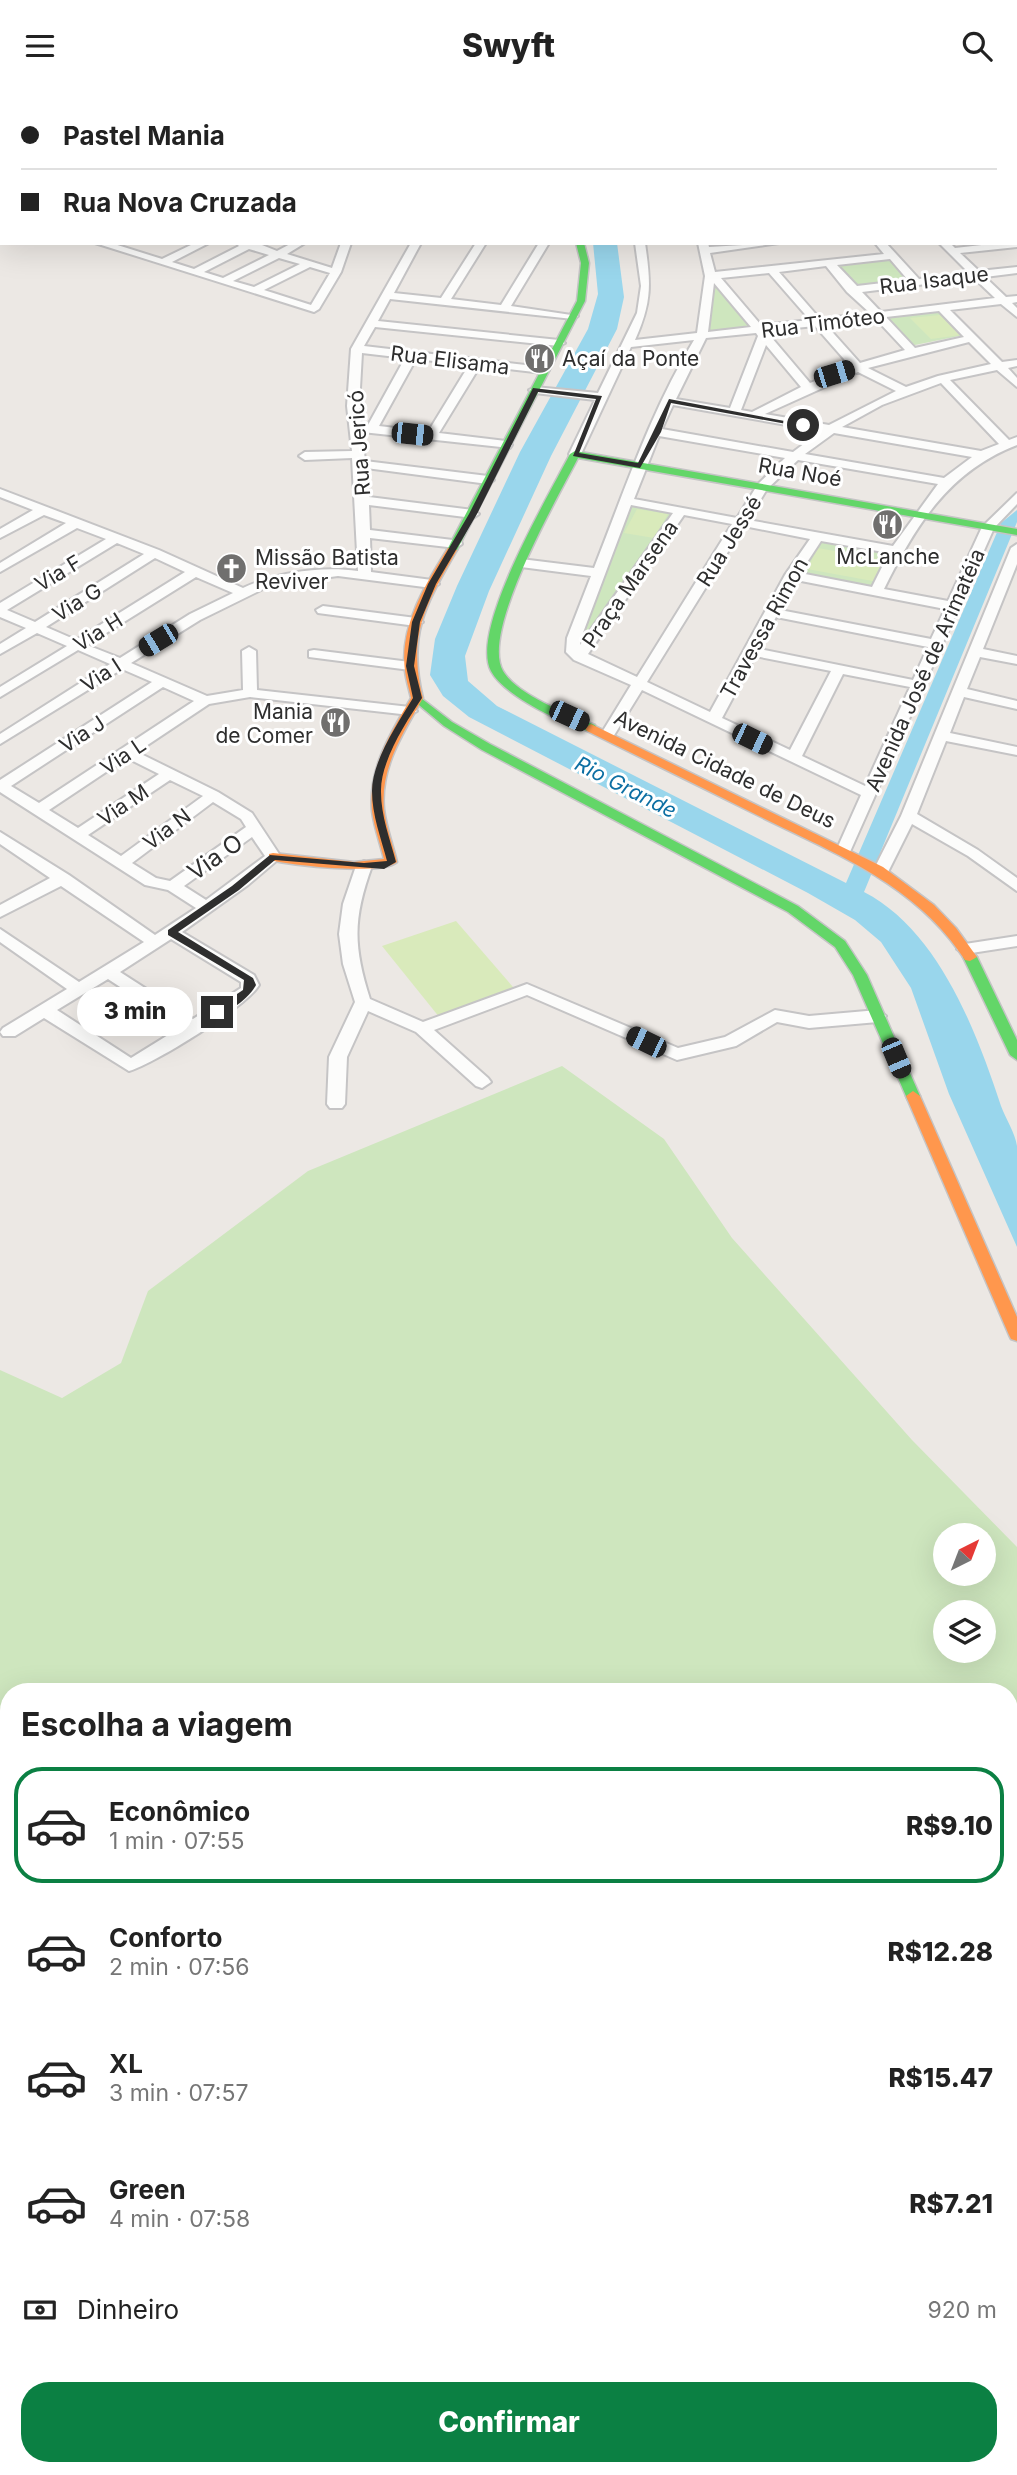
<!DOCTYPE html>
<html lang="pt">
<meta charset="utf-8">
<style>
body{margin:0;font-family:Inter,sans-serif;background:#f6f6f6;color:#222;height:100vh;display:flex;flex-direction:column;font-size:26px;white-space:nowrap}
*{box-sizing:border-box;margin:0}
p{font-size:23px;color:#767676}
.icon{flex:none;width:38px;height:38px;fill:none;stroke:currentColor;stroke-width:2;stroke-linecap:round;stroke-linejoin:round}
.map{position:relative;flex:1;overflow:hidden}
.panel{position:absolute;left:0px;top:1592px;width:1018px;height:793px;display:flex;flex-direction:column;background:#fff;border-radius:28px 28px 0 0;box-shadow:0 7px 28px #0002}
.panel>*{flex:none}
.hud{position:absolute;left:0px;top:0px;width:1018px;height:154px;box-shadow:0 7px 28px #0002;display:grid;align-content:center;height:154px;padding:0 21px;background:#fff}
.needle{width:46px;rotate:42deg}
.fabs{position:absolute;left:933px;top:1432px;display:grid;gap:14px}
.fabs a{display:grid;place-items:center;width:63px;height:63px;border-radius:50%;background:#fff;box-shadow:0 7px 28px #0002;font-size:35px}
.end{position:absolute;width:32px;height:32px;margin:-16px;border:9px solid #2e2e2e;background:#fff;box-shadow:0 0 0 4px #fff}
.from{border-radius:50%}
.bubble{position:absolute;height:49px;border-radius:24px;background:#fff;box-shadow:0 7px 28px #0002;font-size:23px;font-weight:800;line-height:49px;text-align:center}
.car{position:absolute;width:21px;height:42px;margin:-21px -10px;border-radius:9px;box-shadow:0 0 5px 2px #0007;background:linear-gradient(#222 24%,#8ab4d8 0 40%,#222 0 76%,#8ab4d8 0 86%,#222 0)}
.hud b{display:flex;align-items:center;gap:24px;height:66px;font-size:26px}
.hud b+b{border-top:2px solid #e0e0e0}
.hud i{width:18px;height:18px;background:#222}
ul{padding:0;list-style:none}
li{display:flex;align-items:center;gap:21px;height:116px;margin:0 14px 10px;padding:0 7px;border:4px solid transparent;border-radius:28px}
li div{flex:1}
li b{display:block;font-size:26px}
li em{font-style:normal;font-weight:800}
li.current{border-color:#0b8043}
li>.icon{width:63px;height:63px;stroke-width:1.5}
h2{padding:0 21px;font-size:32px;line-height:84px}
.pay{display:flex;align-items:center;gap:18px;height:77px;padding:0 21px;font-size:26px}
.pay p{margin-inline-start:auto}
.action{display:flex;gap:14px;margin-top:auto;padding:14px 21px}
.action a{flex:1;height:80px;border-radius:28px;background:#0b8043;color:#fff;font-size:28px;font-weight:800;line-height:80px;text-align:center}
header{display:flex;justify-content:space-between;align-items:center;height:91px;padding:0 21px;background:#fff;font-size:32px;font-weight:800}
.map>svg:first-child{display:block}
.green{fill:#cee6be;fill-rule:evenodd}
.pitch{fill:#d9eabb}
.water{fill:#99d6ec}
.lines{fill:none;stroke-linecap:round;stroke-linejoin:round}
.street-casing{stroke:#c5c4c5;stroke-width:4}
.fast-casing{stroke:#c5c4c5;stroke-width:3}
.slow-casing{stroke:#c5c4c5;stroke-width:3}
.street{fill:#fcfcfb;fill-rule:evenodd}
.fast{fill:#63d668;fill-rule:evenodd}
.slow{fill:#ff974d;fill-rule:evenodd}
.route{fill:#2e2e2e}
.labels{text-anchor:middle;dominant-baseline:central;stroke-width:6;stroke-linejoin:round;paint-order:stroke}
.far-street-label{font-size:21px;fill:#2e2e2e;stroke:#fff}
.far-poi-label{font-size:21px;fill:#2e2e2e;stroke:#fff;text-anchor:start}
.far-water-label{font-size:21px;font-style:italic;fill:#0d6fa3;stroke:#fff}
.street-label{font-size:24px;fill:#2e2e2e;stroke:#fff}
</style>
<header><svg class="icon" aria-label="menu" viewBox="0 0 24 24"><path d="M4 6h16M4 12h16M4 18h16"/></svg>Swyft<svg class="icon" aria-label="search" viewBox="0 0 24 24"><circle cx="10" cy="10" r="6"/><path d="M15 15l6 6"/></svg></header>
<div class="map">
<svg width="1017" height="2384" viewBox="0 0 1017 2384">
<rect width="100%" height="100%" fill="#ece8e4"/>
<!-- green -->
<g class="green">
<polygon points="889,166 911,191 854,197 831,173"/>
<polygon points="713,193 751,237 703,243"/>
<polygon points="939,219 964,244 910,255 881,227"/>
<polygon points="629,413 677,422 583,569 576,549"/>
<polygon points="818,449 895,464 877,497 800,483"/>
<path d="M 562,975 L 664,1048 L 732,1147 L 912,1349 L 1017,1456 L 1017,2315 L 1010,2325 L 1010,1601 L 9,1601 L 9,1661 L 0,1644 L 0,1279 L 62,1307 L 121,1272 L 148,1200 L 308,1080 ZM 945,1444 L 984,1444 L 984,1482 L 945,1482 ZM 945,1521 L 984,1521 L 984,1559 L 945,1559 Z"/>
<polygon points="334,2377 974,2377 969,2384 340,2384"/>
</g>
<!-- pitch -->
<g class="pitch">
<polygon points="940,224 961,244 931,248 910,227"/>
<polygon points="637,418 668,423 654,447 624,442"/>
<polygon points="818,457 890,470 878,491 807,478"/>
<polygon points="456,830 520,904 444,932 382,855"/>
</g>
<!-- water -->
<path class="water" d="M 593,152 L 617,152 L 624,206 L 617,238 L 551,365 L 489,500 L 465,565 L 468,590 L 497,615 L 846,792 L 1001,432 L 1017,419 L 1017,431 L 864,801 C 938,839 976,939 1001,1015 C 1006,1028 1015,1042 1017,1055 C 1017,1087 1017,1124 1017,1156 L 949,1003 L 911,897 L 881,851 L 855,829 L 808,802 L 469,626 L 443,605 L 430,584 L 435,548 L 457,495 L 520,361 L 588,238 L 598,203 Z"/>
<g class="lines">
<defs>
<g id="street">
<polygon points="104,0 116,0 117,2 105,2"/>
<polygon points="256,0 281,0 255,2"/>
<polygon points="445,0 454,0 444,2"/>
<polygon points="524,0 532,0 523,2"/>
<polygon points="578,0 586,0 577,2"/>
<polygon points="636,0 644,0 635,2"/>
<polygon points="677,0 689,0 690,2 678,2"/>
<polygon points="750,0 761,0 762,2 751,2"/>
<polygon points="772,0 784,0 771,2"/>
<polygon points="846,0 858,0 845,2"/>
<polygon points="942,0 963,0 964,2 943,2"/>
<rect x="0" y="33" width="2" height="6"/>
<polygon points="0,60 2,61 2,67 0,66"/>
<polygon points="2,88 2,94 0,95 0,89"/>
<polygon points="0,106 2,106 2,113 0,112"/>
<path d="M 1017,150 L 1017,156 L 960,162 L 979,180 L 1017,176 L 1017,182 L 985,186 L 1006,206 L 1017,205 L 1017,211 L 1012,212 L 1017,217 L 1017,226 L 1001,213 L 950,219 L 1002,271 L 1017,269 L 1017,275 L 1008,277 L 1017,287 L 1017,296 L 997,279 L 950,289 L 1009,349 L 1017,346 L 1017,354 C 949,380 915,435 884,498 L 948,510 L 982,436 L 1017,402 L 1017,413 L 994,437 L 849,763 L 844,765 L 836,760 L 861,704 L 642,599 L 613,646 L 603,646 L 601,643 L 631,594 L 574,569 L 566,561 L 567,547 L 591,485 L 521,476 L 515,472 L 521,468 L 594,477 C 624,401 651,319 694,249 L 631,256 L 581,363 L 571,366 L 569,363 L 595,309 L 535,302 L 529,299 L 535,296 L 598,302 L 637,222 L 641,195 L 635,152 L 645,152 C 651,193 652,211 635,249 L 697,242 L 705,185 L 698,152 L 708,152 L 709,156 L 779,152 L 710,162 L 715,181 L 884,163 L 875,152 L 886,152 L 919,188 L 969,182 L 939,152 L 950,152 L 955,157 ZM 890,168 L 908,189 L 857,195 L 837,174 ZM 826,175 L 847,201 L 870,222 L 820,228 L 779,181 ZM 769,182 L 810,229 L 761,234 L 721,187 ZM 974,187 L 995,207 L 881,221 L 862,201 ZM 714,192 L 751,236 L 708,241 ZM 939,220 L 964,246 L 915,257 L 886,226 ZM 876,228 L 905,259 L 860,272 L 826,234 ZM 815,235 L 851,276 L 810,292 L 766,240 ZM 756,242 L 758,245 L 730,317 L 676,308 L 706,247 ZM 969,251 L 991,273 L 938,285 L 906,296 L 868,277 ZM 766,254 L 801,296 L 752,321 L 741,319 ZM 858,281 L 896,300 L 829,334 L 765,323 ZM 941,292 L 999,353 L 981,360 L 842,336 L 882,314 ZM 673,314 L 821,340 L 793,361 L 662,338 ZM 834,342 L 972,366 L 944,387 L 805,363 ZM 659,345 L 785,367 L 758,393 L 737,427 L 634,408 ZM 798,369 L 938,393 L 893,455 L 748,429 L 767,398 ZM 631,414 L 673,422 L 580,554 L 581,547 ZM 684,424 L 732,433 L 637,586 L 588,563 ZM 744,435 L 810,448 L 785,484 L 710,621 L 647,591 ZM 821,450 L 889,462 L 872,496 L 800,482 ZM 796,489 L 945,518 L 931,548 L 780,519 ZM 776,526 L 928,556 L 913,589 L 759,558 ZM 755,565 L 831,580 L 790,659 L 722,627 ZM 843,583 L 910,596 L 865,695 L 802,665 Z"/>
<path d="M 95,152 L 111,152 L 162,168 L 195,152 L 209,152 L 172,171 L 194,178 L 239,155 L 236,152 L 257,152 L 277,160 L 292,152 L 305,152 L 287,163 L 332,177 L 341,152 L 351,152 L 341,181 L 319,218 L 314,221 ZM 249,158 L 269,164 L 223,187 L 204,181 ZM 279,167 L 300,173 L 254,196 L 233,190 ZM 310,176 L 330,182 L 311,214 L 264,199 Z"/>
<path d="M 411,152 L 421,152 L 394,202 L 441,207 L 476,152 L 486,152 L 451,208 L 501,214 L 539,152 L 549,152 L 511,215 L 578,225 L 573,228 L 390,208 L 378,230 L 559,249 L 565,252 L 559,255 L 375,236 L 364,255 L 543,276 L 549,279 L 543,282 L 480,275 L 439,342 L 506,350 L 512,354 L 510,357 L 362,341 L 365,370 L 488,385 L 494,389 L 488,393 L 366,377 L 369,406 L 473,419 L 479,423 L 473,427 L 369,414 L 370,439 L 461,450 L 462,453 L 456,457 L 370,447 L 371,481 L 432,489 L 439,493 L 432,497 L 338,485 L 271,494 L 200,529 L 131,572 L 207,605 L 243,599 L 242,560 L 249,556 L 256,560 L 257,599 L 410,616 L 417,620 L 410,624 L 250,606 L 209,613 L 137,661 L 218,701 L 252,722 L 281,766 L 248,794 L 182,841 L 254,884 L 259,894 C 247,915 154,973 129,980 L 44,927 L 15,945 L 3,945 L 0,941 L 3,937 L 67,898 L 0,851 L 0,838 L 79,891 L 144,851 L 61,795 L 0,826 L 0,814 L 50,787 L 0,753 L 0,741 L 69,784 L 155,844 L 196,817 L 168,799 L 145,794 L 0,701 L 0,689 L 152,591 L 122,578 L 0,653 L 0,643 L 110,573 L 78,559 L 0,606 L 0,596 L 67,555 L 37,542 L 0,563 L 0,553 L 26,537 L 0,526 L 0,512 L 106,448 L 77,437 L 0,481 L 0,472 L 66,432 L 44,424 L 0,447 L 0,438 L 33,419 L 0,406 L 0,398 L 159,459 L 243,497 C 277,481 321,475 358,480 L 352,367 L 305,369 L 299,365 L 305,361 L 352,360 L 347,315 L 351,258 ZM 362,262 L 405,267 L 368,334 L 361,335 L 359,315 ZM 416,268 L 469,274 L 428,341 L 379,335 ZM 117,452 L 144,463 L 35,531 L 7,519 ZM 155,467 L 185,481 L 76,549 L 46,536 ZM 196,486 L 233,502 L 190,523 L 120,567 L 87,554 ZM 163,596 L 194,610 L 39,712 L 11,695 ZM 127,667 L 159,683 L 78,737 L 49,719 ZM 170,689 L 203,705 L 121,765 L 88,744 ZM 213,711 L 241,728 L 246,736 L 170,790 L 156,787 L 132,772 ZM 252,746 L 265,765 L 206,809 L 184,795 ZM 171,848 L 241,891 L 241,897 L 193,928 L 120,881 ZM 108,888 L 181,936 L 131,967 L 57,919 Z"/>
<polygon points="1017,453 1017,473 983,558 1017,565 1017,573 980,566 967,598 1017,610 1017,618 964,606 950,642 1017,656 1017,664 946,650 917,723 978,759 1017,787 1017,800 968,765 912,733 887,783 875,783 873,780 901,725 1011,457"/>
<polygon points="323,515 416,527 423,531 416,535 318,522 316,519"/>
<polygon points="314,559 410,571 417,575 410,579 309,566 309,560"/>
<path d="M 364,770 L 372,775 C 353,827 353,855 370,908 L 423,931 L 527,893 L 678,957 L 725,946 L 775,919 L 809,925 L 878,919 L 886,925 L 878,931 L 809,937 L 777,931 L 736,955 L 677,969 L 527,904 L 434,939 L 488,987 L 491,991 L 482,997 L 476,995 L 416,941 L 368,920 L 347,966 L 345,1013 L 342,1017 L 330,1017 L 327,1013 L 329,966 L 355,911 L 343,873 L 339,843 L 343,813 L 356,775 Z"/>
<polygon points="1017,845 1017,855 965,863 957,858 965,853"/>
</g>
<g id="fast">
<rect x="0" y="10" width="2" height="5"/>
<polygon points="576,152 584,152 589,172 585,210 457,459 448,461 447,459 577,210 581,172"/>
<path d="M 575,360 L 1017,438 L 1017,444 L 578,367 C 558,406 480,541 503,580 C 518,605 569,623 595,634 L 597,637 L 591,641 C 564,633 505,606 491,580 C 469,539 549,404 570,363 Z"/>
<polygon points="417,604 452,631 490,653 798,815 845,850 867,884 920,1005 918,1009 908,1009 906,1005 853,884 835,856 788,821 482,659 444,635 413,609 413,605"/>
<polygon points="970,862 977,866 1017,949 1017,969 1010,964 963,866"/>
</g>
<g id="slow">
<path d="M 448,457 L 457,459 C 426,513 407,544 423,607 C 403,642 380,677 384,718 C 386,736 393,754 397,771 C 380,785 292,774 269,769 L 269,763 L 273,762 L 354,771 L 384,768 C 380,752 374,736 372,720 C 368,677 391,642 411,607 C 409,598 406,589 405,580 C 399,536 426,492 448,457 Z"/>
<path d="M 591,633 L 883,776 L 934,814 L 956,837 L 977,866 L 970,870 L 965,869 C 917,794 836,763 759,725 C 701,696 644,668 587,640 L 585,637 Z"/>
<polygon points="913,1000 920,1005 1017,1226 1017,1250 1011,1248 1009,1244 906,1005"/>
</g>
</defs>
<!-- street casing -->
<use href="#street" class="street-casing"/>
<!-- fast casing -->
<use href="#fast" class="fast-casing"/>
<!-- slow casing -->
<use href="#slow" class="slow-casing"/>
<!-- street -->
<use href="#street" class="street"/>
<!-- fast -->
<use href="#fast" class="fast"/>
<!-- slow -->
<use href="#slow" class="slow"/>
</g>
<!-- route -->
<path class="route" d="M 533,297 L 602,305 L 579,362 L 638,372 L 669,308 L 806,334 L 803,336 L 671,312 L 661,341 L 640,377 L 573,365 L 596,308 L 538,301 L 477,423 L 436,493 L 420,531 L 414,575 L 422,607 C 406,631 380,671 381,701 C 381,725 390,748 396,771 L 384,778 L 275,769 L 239,799 L 178,841 L 253,887 L 256,894 C 250,906 228,924 213,924 L 213,919 L 243,899 L 244,889 L 168,844 L 168,839 L 232,795 L 270,764 L 364,772 L 387,770 C 381,747 372,724 372,700 C 372,670 398,632 413,607 L 406,575 L 412,531 L 428,493 L 469,423 Z"/>
<!-- icons -->
<defs>
<symbol id="restaurant-disc" viewBox="-11 -11 22 22"><circle r="9.5" fill="#706f6e" stroke="#fff"/><path d="M-5-6h1v4h1v-4h1v4h1v-4h1v5L-1.5 .5V6h-2V.5L-5-1ZM5-6V6H3V1.5H1.5Q1.5-4 5-6Z" fill="#fff"/></symbol>
<symbol id="church-disc" viewBox="-11 -11 22 22"><circle r="9.5" fill="#706f6e" stroke="#fff"/><path d="M-1.2-6h2.4v3.5h3.3v2.4h-3.3V6h-2.4V-.1h-3.3v-2.4h3.3Z" fill="#fff"/></symbol>
</defs>
<g fill-rule="evenodd">
<use href="#restaurant-disc" x="522" y="250" width="35" height="35"/>
<use href="#restaurant-disc" x="870" y="416" width="35" height="35"/>
<use href="#church-disc" x="214" y="460" width="35" height="35"/>
<use href="#restaurant-disc" x="318" y="614" width="35" height="35"/>
</g>
<g class="labels">
<!-- far-street labels -->
<g class="far-street-label">
<text transform="translate(934 189) rotate(-7)">Rua Isaque</text>
<text transform="translate(823 232) rotate(-7)">Rua Timóteo</text>
<text transform="translate(450 269) rotate(7)">Rua Elisama</text>
<text transform="translate(359 352) rotate(-94)">Rua Jericó</text>
<text transform="translate(800 381) rotate(10)">Rua Noé</text>
<text transform="translate(729 450) rotate(-58)">Rua Jessé</text>
<text transform="translate(58 482) rotate(-31)">Via F</text>
<text transform="translate(630 493) rotate(-55)">Praça Marsena</text>
<text transform="translate(77 511) rotate(-32)">Via G</text>
<text transform="translate(764 537) rotate(-61)">Travessa Rimon</text>
<text transform="translate(98 541) rotate(-32)">Via H</text>
<text transform="translate(925 579) rotate(-66)">Avenida José de Arimatéia</text>
<text transform="translate(101 584) rotate(-33)">Via I</text>
<text transform="translate(82 643) rotate(-33)">Via J</text>
<text transform="translate(123 665) rotate(-34)">Via L</text>
<text transform="translate(725 678) rotate(26)">Avenida Cidade de Deus</text>
<text transform="translate(123 714) rotate(-34)">Via M</text>
<text transform="translate(167 738) rotate(-37)">Via N</text>
</g>
<!-- far-poi labels -->
<g class="far-poi-label">
<text x="562" y="267">Açaí da Ponte</text>
<text x="888" y="465" text-anchor="middle">McLanche</text>
<text x="255" y="466">Missão Batista<tspan x="255" dy="24">Reviver</tspan></text>
<text x="313" y="620" text-anchor="end">Mania<tspan x="313" dy="24">de Comer</tspan></text>
</g>
<!-- far-water labels -->
<g class="far-water-label">
<text transform="translate(626 696) rotate(27)">Rio Grande</text>
</g>
<!-- street labels -->
<g class="street-label">
<text transform="translate(215 766) rotate(-35)">Via O</text>
</g>
</g>
</svg>
<div class="fabs">
<a><svg class="needle" viewBox="-14 -14 28 28"><path d="M0-13l5 13h-10z" fill="#e53935"/><path d="M0 13l5-13h-10z" fill="#767676"/></svg></a>
<a><svg class="icon" aria-label="layers" viewBox="0 0 24 24"><path d="M12 4l9 5-9 5-9-5zM3 14l9 5 9-5"/></svg></a>
</div>
<i class="end from" style="left:803px;top:334px"></i>
<i class="end" style="left:217px;top:921px"></i>
<div class="bubble" style="left:77px;top:896px;width:116px">3 min</div>
<i class="car" style="left:834px;top:283px;rotate:73deg"></i>
<i class="car" style="left:412px;top:343px;rotate:96deg"></i>
<i class="car" style="left:158px;top:549px;rotate:239deg"></i>
<i class="car" style="left:569px;top:625px;rotate:115deg"></i>
<i class="car" style="left:752px;top:648px;rotate:116deg"></i>
<i class="car" style="left:646px;top:951px;rotate:296deg"></i>
<i class="car" style="left:896px;top:967px;rotate:157deg"></i>
<div class="hud">
<b><i class="from"></i>Pastel Mania</b>
<b><i></i>Rua Nova Cruzada</b>
</div>
<section class="panel">
<h2>Escolha a viagem</h2>
<ul>
<li class="current"><svg class="icon" aria-label="car" viewBox="0 0 24 24"><path d="M5 17H2v-5l4-1 3-4h7l3 4 3 1v5h-3M9 17h6M6 11h13"/><circle cx="7" cy="17" r="2"/><circle cx="17" cy="17" r="2"/></svg><div><b>Econômico</b><p>1 min · 07:55</p></div><em>R$9.10</em></li>
<li><svg class="icon" aria-label="car" viewBox="0 0 24 24"><path d="M5 17H2v-5l4-1 3-4h7l3 4 3 1v5h-3M9 17h6M6 11h13"/><circle cx="7" cy="17" r="2"/><circle cx="17" cy="17" r="2"/></svg><div><b>Conforto</b><p>2 min · 07:56</p></div><em>R$12.28</em></li>
<li><svg class="icon" aria-label="car" viewBox="0 0 24 24"><path d="M5 17H2v-5l4-1 3-4h7l3 4 3 1v5h-3M9 17h6M6 11h13"/><circle cx="7" cy="17" r="2"/><circle cx="17" cy="17" r="2"/></svg><div><b>XL</b><p>3 min · 07:57</p></div><em>R$15.47</em></li>
<li><svg class="icon" aria-label="car" viewBox="0 0 24 24"><path d="M5 17H2v-5l4-1 3-4h7l3 4 3 1v5h-3M9 17h6M6 11h13"/><circle cx="7" cy="17" r="2"/><circle cx="17" cy="17" r="2"/></svg><div><b>Green</b><p>4 min · 07:58</p></div><em>R$7.21</em></li>
</ul>
<div class="pay"><svg class="icon" aria-label="cash" viewBox="0 0 24 24"><path d="M3 7h18v10H3z"/><circle cx="12" cy="12" r="2"/></svg>Dinheiro<p>920 m</p></div>
<div class="action"><a>Confirmar</a></div>
</section>
</div>
